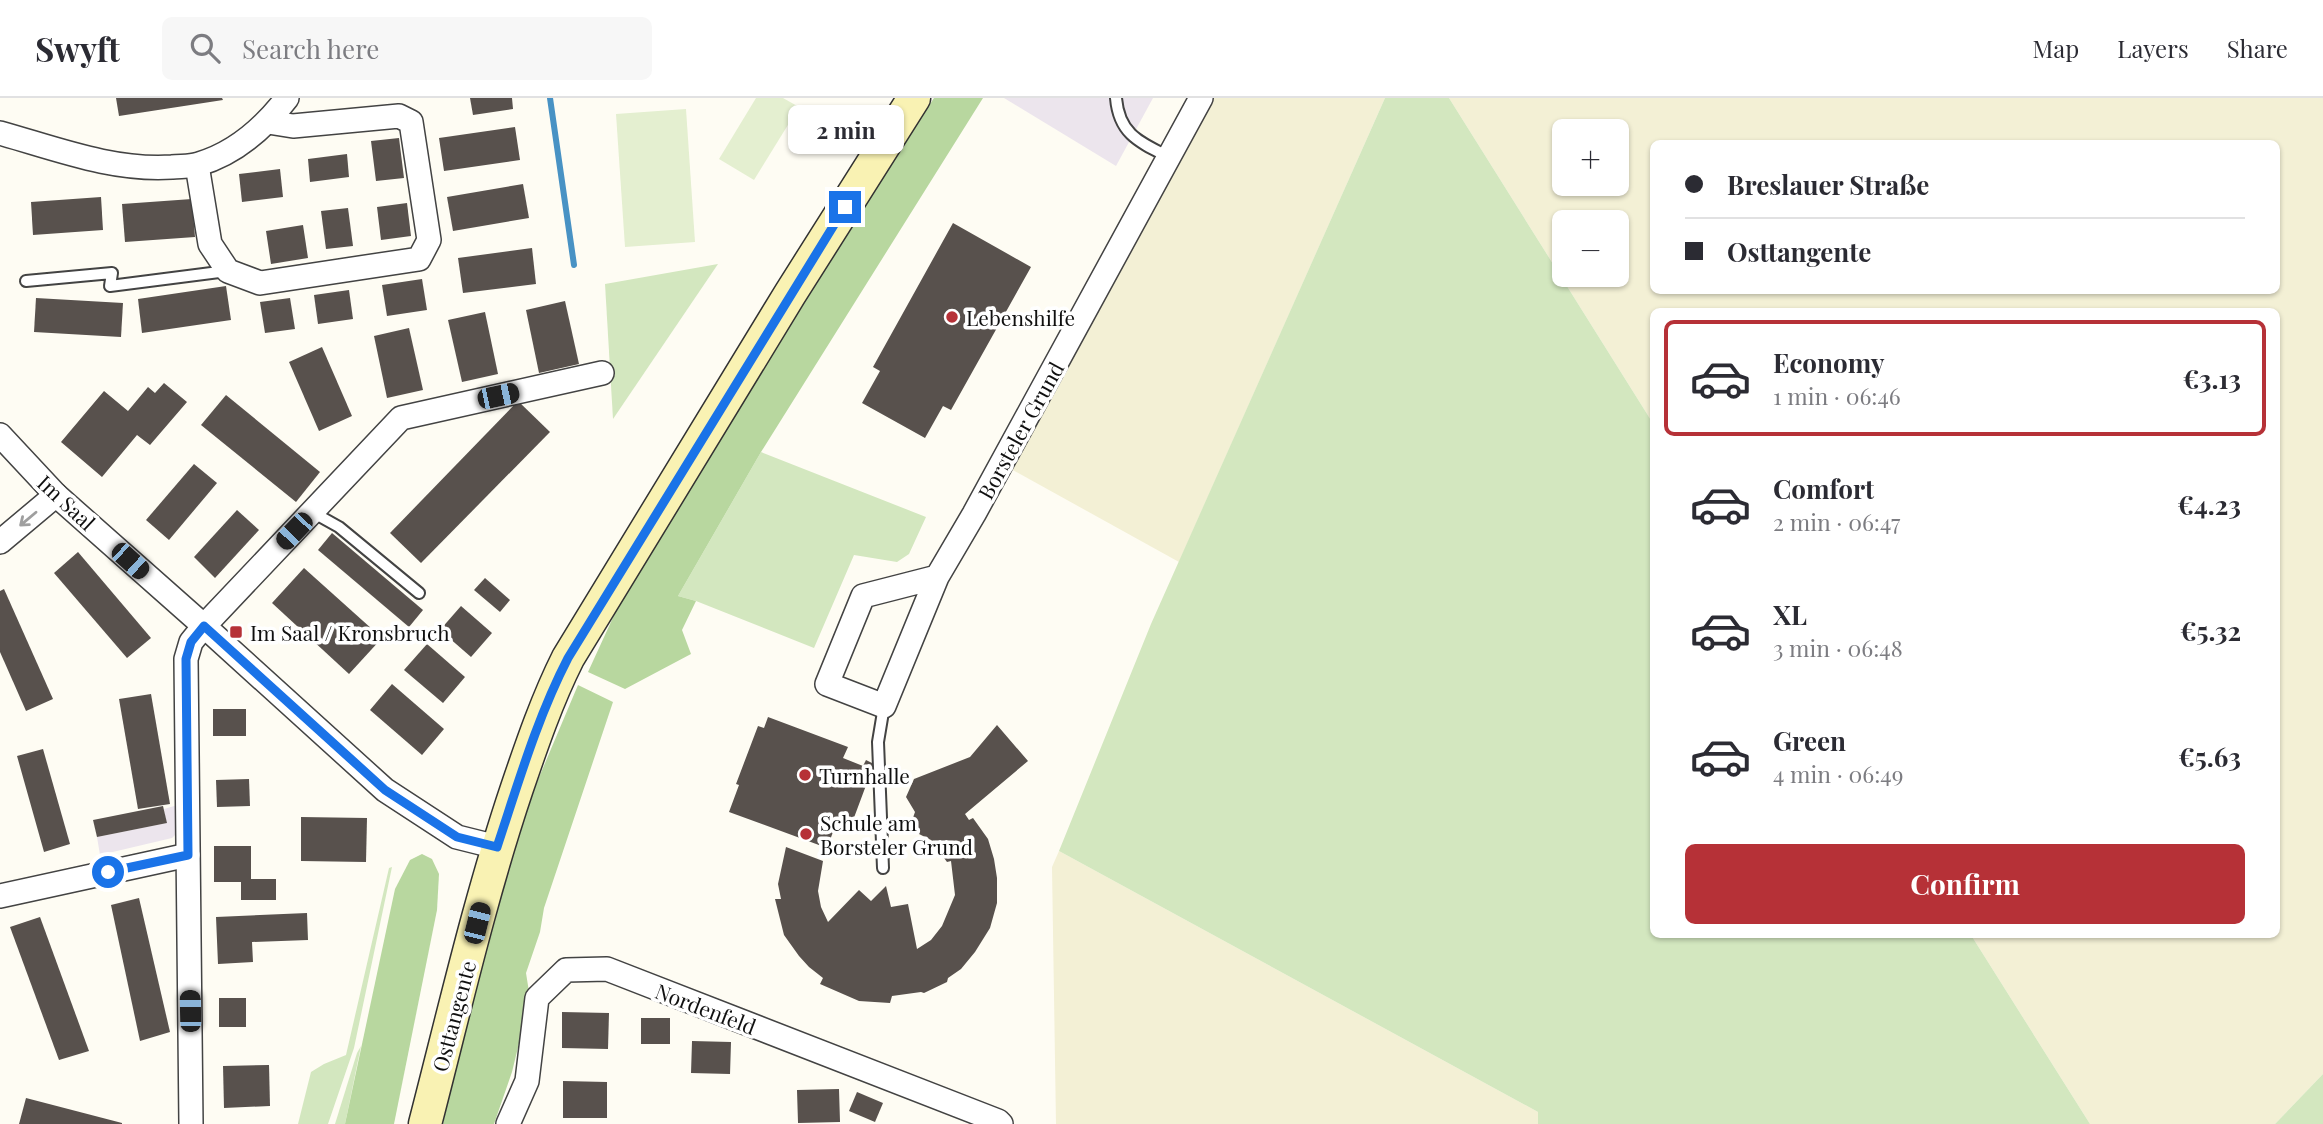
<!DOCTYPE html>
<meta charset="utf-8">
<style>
body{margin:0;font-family:"Playfair Display",serif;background:#f7f7f7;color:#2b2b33;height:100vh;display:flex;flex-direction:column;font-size:26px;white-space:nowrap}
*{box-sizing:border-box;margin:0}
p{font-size:23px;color:#7c7c81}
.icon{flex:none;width:38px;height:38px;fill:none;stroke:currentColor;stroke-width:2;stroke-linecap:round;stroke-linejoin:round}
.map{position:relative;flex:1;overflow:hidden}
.sheet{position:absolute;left:1650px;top:210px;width:630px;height:630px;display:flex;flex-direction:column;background:#fff;border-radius:10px;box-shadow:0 2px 5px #0004}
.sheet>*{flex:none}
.top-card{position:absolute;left:1650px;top:42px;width:630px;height:154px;border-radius:10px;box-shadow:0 2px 5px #0004;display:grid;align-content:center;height:154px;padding:0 35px;background:#fff}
.fabs{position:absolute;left:1552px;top:21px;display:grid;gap:14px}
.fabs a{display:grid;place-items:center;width:77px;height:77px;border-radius:10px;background:#fff;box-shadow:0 2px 5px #0004;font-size:35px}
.end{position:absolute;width:32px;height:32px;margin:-16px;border:9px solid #1a73e8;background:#fff;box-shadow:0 0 0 4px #fff}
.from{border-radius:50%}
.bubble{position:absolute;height:49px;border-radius:10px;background:#fff;box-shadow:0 2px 5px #0004;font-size:23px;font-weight:700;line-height:49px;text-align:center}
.car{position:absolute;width:21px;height:42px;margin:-21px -10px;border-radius:9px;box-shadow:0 0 5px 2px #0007;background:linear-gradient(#222 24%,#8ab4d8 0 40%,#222 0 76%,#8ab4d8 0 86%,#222 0)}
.top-card b{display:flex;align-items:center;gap:24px;height:66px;font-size:26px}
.top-card b+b{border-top:2px solid #e1e1e2}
.top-card i{width:18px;height:18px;background:#2b2b33}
ul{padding:12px 0 0;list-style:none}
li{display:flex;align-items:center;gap:21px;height:116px;margin:0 14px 10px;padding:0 21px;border:4px solid transparent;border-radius:10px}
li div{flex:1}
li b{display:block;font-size:26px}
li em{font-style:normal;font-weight:700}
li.current{border-color:#b63137}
li>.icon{width:63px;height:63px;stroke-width:1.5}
.button{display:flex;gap:14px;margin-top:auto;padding:14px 35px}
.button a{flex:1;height:80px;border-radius:10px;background:#b63137;color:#fff;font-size:28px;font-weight:700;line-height:80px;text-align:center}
header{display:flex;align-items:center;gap:42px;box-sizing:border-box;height:98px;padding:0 35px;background:#fff;border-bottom:2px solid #e1e1e2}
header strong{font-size:33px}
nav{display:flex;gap:38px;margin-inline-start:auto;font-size:24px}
.search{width:490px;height:63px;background:#f7f7f7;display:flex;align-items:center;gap:18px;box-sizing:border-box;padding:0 24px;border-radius:10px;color:#7c7c81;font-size:26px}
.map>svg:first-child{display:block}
.industrial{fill:#ece5ed}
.farmland{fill:#f3f0d5;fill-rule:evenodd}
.green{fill:#d3e7bf}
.forest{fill:#b8d79f}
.pitch{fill:#e4efd0}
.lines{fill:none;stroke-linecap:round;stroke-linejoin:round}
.stream{stroke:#4892c4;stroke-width:6}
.building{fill:#58514d}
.service-casing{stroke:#434343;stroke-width:14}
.minor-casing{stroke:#434343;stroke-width:26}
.secondary-casing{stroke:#323232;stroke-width:35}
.service{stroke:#fff;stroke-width:10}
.minor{stroke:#fff;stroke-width:23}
.secondary{stroke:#f9f2b3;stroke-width:32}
.oneway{stroke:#9f9f9f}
.route{stroke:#1a73e8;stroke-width:9}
.poi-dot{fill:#b63137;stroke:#fff;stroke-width:2.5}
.labels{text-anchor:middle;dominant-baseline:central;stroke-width:7;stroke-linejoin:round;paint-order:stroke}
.poi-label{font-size:21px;fill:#101010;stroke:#fff;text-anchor:start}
.street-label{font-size:21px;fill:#101010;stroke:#fff}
</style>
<header>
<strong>Swyft</strong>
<div class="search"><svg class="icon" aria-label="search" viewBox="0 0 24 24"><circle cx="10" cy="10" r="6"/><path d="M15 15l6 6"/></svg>Search here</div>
<nav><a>Map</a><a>Layers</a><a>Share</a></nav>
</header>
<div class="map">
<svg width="2323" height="1026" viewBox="0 0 2323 1026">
<rect width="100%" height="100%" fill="#fefcf3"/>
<!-- industrial -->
<g class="industrial">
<polygon points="1004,0 1153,0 1116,68"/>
<polygon points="181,706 177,735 172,740 100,757 97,739 166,725 164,711"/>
</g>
<!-- farmland -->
<g class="farmland">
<polygon points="1214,0 1385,0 1179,464 1011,371"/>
<path d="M 1449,0 L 2323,0 L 2323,976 L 2275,1026 L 2090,1026 L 1971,837 L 2277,836 L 2277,214 L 1654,214 L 1654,327 ZM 1564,33 L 1617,33 L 1617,86 L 1564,86 ZM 1654,46 L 2277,46 L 2277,192 L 1654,192 ZM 1564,124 L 1617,124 L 1617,177 L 1564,177 Z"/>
<polygon points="1059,753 1538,1014 1538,1026 1056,1026 1052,769"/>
</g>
<!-- green -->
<g class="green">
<polygon points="1385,0 1449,0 1654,327 1654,836 1971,837 2090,1026 1538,1026 1538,1014 1059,753 1151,526"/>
<polygon points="718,166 613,321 605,186"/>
<polygon points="761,354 926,419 909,456 897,464 854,457 814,550 696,503 678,498"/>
<polygon points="392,769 354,950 328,1026 298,1026 311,974 324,966 346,957 389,770"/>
<polygon points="361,948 345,1026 335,1026 357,955"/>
<polygon points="2323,976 2323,1026 2275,1026"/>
</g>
<!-- forest -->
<g class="forest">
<polygon points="934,0 983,0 761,354 678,498 696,503 682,532 691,556 625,591 588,574 632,478 712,334"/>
<polygon points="578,587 613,604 544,810 540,834 526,875 530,900 512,974 494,1026 443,1026 475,879 521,722"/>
<polygon points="422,756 432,761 439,776 437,812 394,1026 345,1026 395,791 410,762"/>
</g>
<!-- pitch -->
<g class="pitch">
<polygon points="756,0 783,0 799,9 754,82 719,61"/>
<polygon points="686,11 695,144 625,149 616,16"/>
</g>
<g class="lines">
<!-- stream -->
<polyline class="stream" points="550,0 574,167"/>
</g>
<!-- building -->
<g class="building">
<polygon points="116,0 222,0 223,2 119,18"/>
<polygon points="470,0 512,0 513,11 473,17"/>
<polygon points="515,29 520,62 444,73 439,40"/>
<polygon points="399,40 404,80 376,83 371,43"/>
<polygon points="347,56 349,79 310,84 308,61"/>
<polygon points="280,71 283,99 242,104 239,76"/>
<polygon points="523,86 529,120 453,133 447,99"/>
<polygon points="101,99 103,132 33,137 31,104"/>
<polygon points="192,101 195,139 125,144 122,106"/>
<polygon points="407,105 411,138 381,142 377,109"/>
<polygon points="348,110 353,148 326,151 321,113"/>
<polygon points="953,125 1031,169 951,312 943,308 925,340 862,305 880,273 873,269"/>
<polygon points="303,127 308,160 271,166 266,133"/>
<polygon points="532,150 536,186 463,195 458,160"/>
<polygon points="422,181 427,212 387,218 382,187"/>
<polygon points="226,188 231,222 142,235 138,201"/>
<polygon points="349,192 353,221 318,226 314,197"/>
<polygon points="36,200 123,205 121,239 34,234"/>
<polygon points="290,200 295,231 265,235 260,204"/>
<polygon points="565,203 579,266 539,275 526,212"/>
<polygon points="485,214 498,276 462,284 448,222"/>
<polygon points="409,230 423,292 387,300 374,238"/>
<polygon points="322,249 352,318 319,333 289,264"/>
<polygon points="164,285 187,304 150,347 137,337 102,379 61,344 104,293 128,313 148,289 155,295"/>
<polygon points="226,297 320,374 296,404 201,327"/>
<polygon points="518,303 550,334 421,465 390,435"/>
<polygon points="194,366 217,385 169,442 146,422"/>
<polygon points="237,412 259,432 215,480 194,459"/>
<polygon points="332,435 423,512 409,529 318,452"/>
<polygon points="78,454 151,540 127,560 54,475"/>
<polygon points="304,470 382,540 349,576 272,505"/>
<polygon points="485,480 510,502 500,514 474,492"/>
<polygon points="4,491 53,601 26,613 0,554 0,493"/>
<polygon points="461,508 492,535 471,559 440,532"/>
<polygon points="427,546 465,579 443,605 404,572"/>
<polygon points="392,586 444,631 422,657 370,612"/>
<polygon points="151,596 170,706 138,711 119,601"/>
<rect x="213" y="611" width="33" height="27"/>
<polygon points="768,619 848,649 843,660 863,668 866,662 874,666 852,725 844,722 841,728 836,726 827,750 729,714 739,687 736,686 758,628 764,630"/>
<polygon points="997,627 1028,663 965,716 969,722 973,720 988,741 994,761 997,780 997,805 990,830 975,854 961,871 948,880 947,884 924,895 921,894 892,898 890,905 859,903 820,886 823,880 809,869 799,858 784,837 775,801 781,801 778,786 786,749 823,763 818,793 821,809 828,824 859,792 871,803 886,788 891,809 908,806 917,851 931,842 942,828 955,797 951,763 947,764 931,742 909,731 915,714 906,699 914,681 970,659"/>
<polygon points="43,651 70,746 44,754 17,658"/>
<polygon points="249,681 250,708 217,709 216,682"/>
<polygon points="163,708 167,725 97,739 93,722"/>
<polygon points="301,719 367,720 366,764 301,763"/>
<polygon points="214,748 251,748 251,781 276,781 276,802 241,802 241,784 214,784"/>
<polygon points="139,800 170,934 140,943 111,807"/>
<polygon points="307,815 308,842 252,844 253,864 218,866 216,819"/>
<polygon points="40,819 89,953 59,962 10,829"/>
<rect x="219" y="900" width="27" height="29"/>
<polygon points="562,914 609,915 608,951 562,950"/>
<rect x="641" y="920" width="29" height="26"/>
<polygon points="692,943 731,944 730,976 691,975"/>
<polygon points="269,967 270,1008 224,1010 223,968"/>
<polygon points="563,983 607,984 607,1020 563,1020"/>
<polygon points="839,991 840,1024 798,1025 797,992"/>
<polygon points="857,994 883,1005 875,1024 849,1013"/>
<polygon points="26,1000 122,1025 122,1026 19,1026"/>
</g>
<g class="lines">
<defs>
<g id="service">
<path d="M 1116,0 C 1119,36 1139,44 1169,59"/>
<polyline points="26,183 112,175 110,188 227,173"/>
<polyline points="312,414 339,429 419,495"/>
<polyline points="883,770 878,644 884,608"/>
</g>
<g id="minor">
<path d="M 0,35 C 57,51 113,73 172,69 C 181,68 191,69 199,66 C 236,55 264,30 287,0"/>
<polyline points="197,67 210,146 228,173 260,185 419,161 429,142 411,24 399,18 293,28 268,24"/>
<polyline points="0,337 56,397 204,528 385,692 457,739 497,749"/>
<polyline points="0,444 56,397"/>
<polyline points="937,479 863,498 827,586 884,608 937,479 974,416 1201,0"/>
<polyline points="0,798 188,757"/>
<polyline points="191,1026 186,561 191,544 204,528 401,320 602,275"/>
<polyline points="508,1026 527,983 537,900 566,872 607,871 998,1023 1001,1026"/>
</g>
<path id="secondary" d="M 425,1026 C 454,914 480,800 517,690 C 532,646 547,602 568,560 L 790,196 L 914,0"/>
</defs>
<!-- service casing -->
<use href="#service" class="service-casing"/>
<!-- minor casing -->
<use href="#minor" class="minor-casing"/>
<!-- secondary casing -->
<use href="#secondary" class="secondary-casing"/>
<!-- service -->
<use href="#service" class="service"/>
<!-- minor -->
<use href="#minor" class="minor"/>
<!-- secondary -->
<use href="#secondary" class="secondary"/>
</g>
<!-- one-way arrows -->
<defs><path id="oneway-shaft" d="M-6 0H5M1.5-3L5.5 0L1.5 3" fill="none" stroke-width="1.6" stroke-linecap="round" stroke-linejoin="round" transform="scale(1.75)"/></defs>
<use class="oneway" href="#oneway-shaft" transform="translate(28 421) rotate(140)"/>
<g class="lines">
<!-- route -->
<path class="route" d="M 108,774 L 188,757 L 186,561 L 191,544 L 204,528 L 385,692 L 457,739 L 497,749 C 518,686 537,620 568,560 L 845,109"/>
</g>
<!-- markers -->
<g class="poi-dot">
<circle cx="952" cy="219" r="7"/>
<rect x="229" y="527" width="14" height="14" rx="3.5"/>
<circle cx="805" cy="677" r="7"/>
<circle cx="806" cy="736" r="7"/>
</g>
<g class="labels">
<!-- poi labels -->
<g class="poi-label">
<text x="966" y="219">Lebenshilfe</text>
<text x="250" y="534">Im Saal / Kronsbruch</text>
<text x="819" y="677">Turnhalle</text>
<text x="820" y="724">Schule am<tspan x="820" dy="24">Borsteler Grund</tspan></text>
</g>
<!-- street labels -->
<g class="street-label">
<text transform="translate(1020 332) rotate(-61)">Borsteler Grund</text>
<text transform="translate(67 404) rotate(43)">Im Saal</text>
<text transform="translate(706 910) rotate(21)">Nordenfeld</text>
<text transform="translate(453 918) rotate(-75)">Osttangente</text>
</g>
</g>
</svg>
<div class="fabs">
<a>+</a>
<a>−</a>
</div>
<i class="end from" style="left:108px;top:774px"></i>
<i class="end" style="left:845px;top:109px"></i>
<div class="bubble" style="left:788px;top:7px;width:116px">2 min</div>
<i class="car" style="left:498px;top:298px;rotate:78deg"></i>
<i class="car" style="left:294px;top:433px;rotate:224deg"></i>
<i class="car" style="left:130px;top:463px;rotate:132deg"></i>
<i class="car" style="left:477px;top:825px;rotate:14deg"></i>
<i class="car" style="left:190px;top:913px;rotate:359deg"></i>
<div class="top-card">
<b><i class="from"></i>Breslauer Straße</b>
<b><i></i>Osttangente</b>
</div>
<section class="sheet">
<ul>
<li class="current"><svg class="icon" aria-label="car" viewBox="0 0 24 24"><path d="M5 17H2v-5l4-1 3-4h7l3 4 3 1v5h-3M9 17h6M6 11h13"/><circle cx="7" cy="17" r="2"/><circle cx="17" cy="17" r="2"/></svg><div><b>Economy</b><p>1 min · 06:46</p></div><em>€3.13</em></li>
<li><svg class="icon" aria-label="car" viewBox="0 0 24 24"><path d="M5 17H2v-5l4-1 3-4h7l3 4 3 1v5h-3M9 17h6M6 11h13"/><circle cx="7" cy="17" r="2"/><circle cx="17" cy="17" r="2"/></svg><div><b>Comfort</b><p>2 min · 06:47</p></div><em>€4.23</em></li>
<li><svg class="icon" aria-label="car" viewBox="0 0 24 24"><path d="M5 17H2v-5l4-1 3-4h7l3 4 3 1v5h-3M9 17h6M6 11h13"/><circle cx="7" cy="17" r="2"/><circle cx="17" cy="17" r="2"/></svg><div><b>XL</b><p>3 min · 06:48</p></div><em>€5.32</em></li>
<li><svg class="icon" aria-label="car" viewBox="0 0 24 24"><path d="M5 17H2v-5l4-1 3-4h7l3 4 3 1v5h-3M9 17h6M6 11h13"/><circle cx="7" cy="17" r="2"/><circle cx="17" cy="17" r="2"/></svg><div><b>Green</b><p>4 min · 06:49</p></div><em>€5.63</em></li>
</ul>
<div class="button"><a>Confirm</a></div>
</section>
</div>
